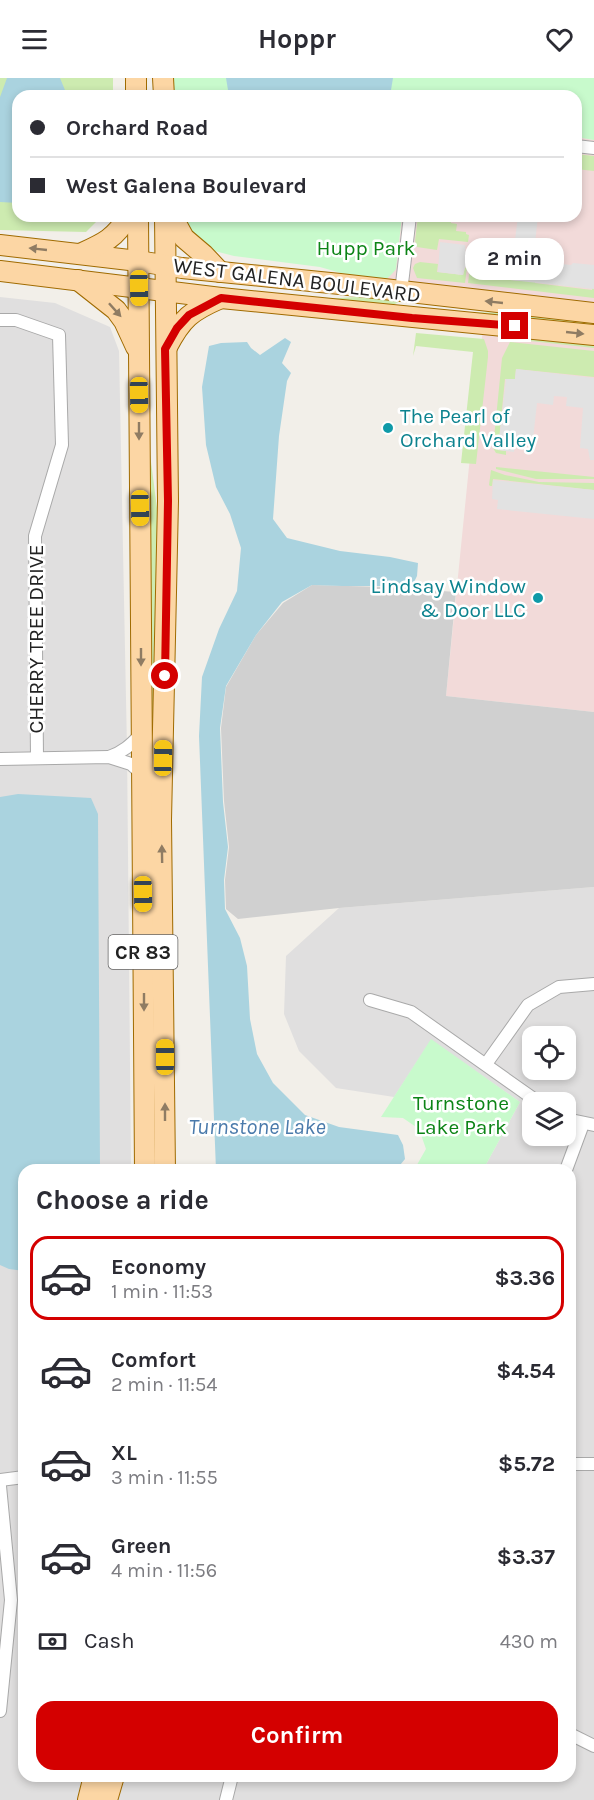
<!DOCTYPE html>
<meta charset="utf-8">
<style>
body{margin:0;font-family:Karla,sans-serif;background:#f2f2f3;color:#2b2b33;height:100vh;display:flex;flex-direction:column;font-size:22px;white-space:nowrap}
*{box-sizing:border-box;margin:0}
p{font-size:20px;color:#7c7c81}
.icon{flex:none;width:33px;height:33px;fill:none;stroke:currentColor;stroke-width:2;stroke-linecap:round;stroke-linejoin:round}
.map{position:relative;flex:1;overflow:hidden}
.drawer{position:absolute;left:18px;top:1086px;width:558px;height:618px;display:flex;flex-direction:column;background:#fff;border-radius:18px;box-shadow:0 3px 9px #0003}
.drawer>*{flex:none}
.top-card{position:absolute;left:12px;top:12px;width:570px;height:132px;border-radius:18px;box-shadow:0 3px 9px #0003;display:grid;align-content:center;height:132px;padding:0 18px;background:#fff}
.buttons{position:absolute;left:522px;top:948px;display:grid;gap:12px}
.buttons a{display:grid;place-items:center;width:54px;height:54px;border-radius:12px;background:#fff;box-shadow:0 3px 9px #0003;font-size:30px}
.end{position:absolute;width:27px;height:27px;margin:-14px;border:8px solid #d40000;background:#fff;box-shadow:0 0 0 3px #fff}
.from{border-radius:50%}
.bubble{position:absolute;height:42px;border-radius:18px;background:#fff;box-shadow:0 3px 9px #0003;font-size:20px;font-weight:700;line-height:42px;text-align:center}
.car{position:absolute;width:18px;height:36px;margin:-18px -9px;border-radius:8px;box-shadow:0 0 4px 2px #0007;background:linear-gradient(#f5c518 24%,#345 0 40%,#f5c518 0 76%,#345 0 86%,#f5c518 0)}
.top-card b{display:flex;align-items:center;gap:21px;height:57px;font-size:22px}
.top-card b+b{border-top:2px solid #e1e1e2}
.top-card i{width:15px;height:15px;background:#2b2b33}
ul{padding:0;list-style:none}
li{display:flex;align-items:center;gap:18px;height:84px;margin:0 12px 9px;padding:0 6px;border:3px solid transparent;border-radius:18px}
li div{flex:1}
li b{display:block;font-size:22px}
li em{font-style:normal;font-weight:700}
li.on{border-color:#d40000}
li>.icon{width:54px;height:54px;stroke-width:1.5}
h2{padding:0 18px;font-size:27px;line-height:72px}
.pay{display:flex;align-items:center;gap:15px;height:66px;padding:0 18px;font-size:22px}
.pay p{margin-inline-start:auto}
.action{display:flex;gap:12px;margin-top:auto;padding:12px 18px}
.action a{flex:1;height:69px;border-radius:18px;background:#d40000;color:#fff;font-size:24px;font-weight:700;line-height:69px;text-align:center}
header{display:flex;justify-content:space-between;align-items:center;height:78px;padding:0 18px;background:#fff;font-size:27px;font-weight:700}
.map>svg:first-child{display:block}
.residential{fill:#e0dfdf;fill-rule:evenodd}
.commercial{fill:#f2dad9}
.religious{fill:#d0d0d0}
.grass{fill:#cdebb0}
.park{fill:#c8facc}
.parking{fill:#e2e2e2}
.water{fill:#aad3df}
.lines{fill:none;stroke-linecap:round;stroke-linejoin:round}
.street-casing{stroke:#a9a9a9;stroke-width:14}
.primary-casing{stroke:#a06b00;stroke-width:22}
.street{stroke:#fff;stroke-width:12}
.primary{stroke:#fcd6a4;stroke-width:20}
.oneway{fill:#8f7c63}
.route{stroke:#d40000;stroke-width:8}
.culture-dot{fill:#0f9aa8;stroke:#fff;stroke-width:2}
.labels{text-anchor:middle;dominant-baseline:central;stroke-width:5;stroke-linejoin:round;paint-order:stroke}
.shield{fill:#fff;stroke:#646464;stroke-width:1.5}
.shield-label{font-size:20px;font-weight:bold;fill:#222}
.park-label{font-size:21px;fill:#0c8416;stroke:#fff}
.street-label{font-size:21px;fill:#222;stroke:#fff}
.culture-label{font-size:21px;fill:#0d838f;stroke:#fff;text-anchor:start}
.water-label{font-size:22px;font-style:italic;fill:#4a7aab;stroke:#fff}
</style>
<header><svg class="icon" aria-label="menu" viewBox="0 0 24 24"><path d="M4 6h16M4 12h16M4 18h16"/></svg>Hoppr<svg class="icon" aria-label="heart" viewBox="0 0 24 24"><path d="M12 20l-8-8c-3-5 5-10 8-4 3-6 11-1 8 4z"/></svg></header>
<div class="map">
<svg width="594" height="1722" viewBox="0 0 594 1722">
<rect width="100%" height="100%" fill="#f2efe9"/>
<!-- residential -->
<path class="residential" d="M 0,219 L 55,225 L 110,249 L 119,273 L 127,670 L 131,1092 L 24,1092 L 24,1698 L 570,1698 L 570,1092 L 483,1092 L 520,1024 L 431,962 L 394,1019 L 336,1010 L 299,973 L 284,936 L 286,878 L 339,830 L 594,809 L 594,1722 L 0,1722 ZM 532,958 L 566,958 L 566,992 L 532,992 ZM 532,1024 L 566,1024 L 566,1058 L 532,1058 Z"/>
<!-- commercial -->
<g class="commercial">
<polygon points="576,59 594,62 594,230 381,204 397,184 402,138 576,138"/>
<polygon points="483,249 594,261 594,634 446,618"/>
</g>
<!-- religious -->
<polygon class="religious" points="312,507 385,509 456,514 446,618 594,634 594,809 339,830 238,841 226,831 225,802 229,769 224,723 221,650 226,609 256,557 283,525"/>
<!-- grass -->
<g class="grass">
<polygon points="0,0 113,0 113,18 18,18 18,138 102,138 86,154 0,152"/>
<polygon points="576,76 594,78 594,93 576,91"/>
<polygon points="418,138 451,138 451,145 457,146 456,153 466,154 466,156 469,157 468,164 439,161 437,172 417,169 415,163"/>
<polygon points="420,184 438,186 437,194 463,197 465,190 467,189 465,205 417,200 413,190 415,186"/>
<polygon points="470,189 472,191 472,198 520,203 521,196 536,198 535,205 592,212 594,203 594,220 468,205"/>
<polygon points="372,218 402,222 386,231 324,221"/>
<polygon points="456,234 530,235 594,242 594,252"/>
<polygon points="416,255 484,261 488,273 488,279 476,386 461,385 473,274 416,268 413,278"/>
<polygon points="519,256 594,264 594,270 512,261"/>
<polygon points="510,264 594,273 594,299 516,291 515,301 505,301 498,372 506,373 506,377 496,375 493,370 502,280"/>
<polygon points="147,353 161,461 158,1092 152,1092"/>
<polygon points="496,389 594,399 594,401 536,401 496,391"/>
<polygon points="491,392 505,397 539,404 594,405 594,412 493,401 492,408 490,408 489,407"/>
</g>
<!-- park -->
<g class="park">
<polygon points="171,0 594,0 594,62 576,59 576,18 171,18"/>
<path d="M 179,138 L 402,138 L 396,191 C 391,198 385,203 376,205 L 320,189 L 234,178 L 207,171 L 189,159 Z"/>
<polygon points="431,961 520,1024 483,1092 414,1092 426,1071 419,1051 403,1040 381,1039"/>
</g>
<!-- parking -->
<g class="parking">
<polygon points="518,138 538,138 534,174 538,182 543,184 571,187 573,185 594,187 594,211 472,198 473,190 470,188 465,189 463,197 438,194 440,164 465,167 466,176 473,177 475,168 483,169 482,177 484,178 518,182 521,180 524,176 524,166 522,162 515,162"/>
<polygon points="516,291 594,300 594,382 590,382 588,371 580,370 583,330 566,328 567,319 554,318 553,327 537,325 533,361 516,359 514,374 498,372 506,301 515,301"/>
<polygon points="493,402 594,412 594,441 497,431 498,422 492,421"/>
</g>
<!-- water -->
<g class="water">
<polygon points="7,0 60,0 67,17 18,18 18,125 0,124 0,19"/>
<polygon points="226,0 393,0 390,18 229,18"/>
<polygon points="285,260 291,264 282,285 291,295 287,303 279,358 273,441 287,460 340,473 390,479 418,485 417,498 412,508 342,508 312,507 282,524 256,557 226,608 220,650 223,724 228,769 224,802 225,831 240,860 247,888 250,941 257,976 273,1005 305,1037 339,1049 398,1057 403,1067 405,1081 396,1092 216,1092 199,658 202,599 219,551 237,513 241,470 230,436 216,409 206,367 202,309 209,268 221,265 247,264 251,270 260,277"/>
<polygon points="18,716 91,720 98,736 100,1092 24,1092 24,1193 9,1191 0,1187 0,719"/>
</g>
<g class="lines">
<defs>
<g id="street">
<polyline points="576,68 594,70"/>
<polyline points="401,214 410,138"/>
<polyline points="0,242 16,242 59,257 62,367 35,458 37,680"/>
<path d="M 109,679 C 123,674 131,667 141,656"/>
<polyline points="0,681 109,679 131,686 142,696"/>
<polyline points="370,922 411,934 538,1024"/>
<polyline points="486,986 528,927 559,909 594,906"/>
<polyline points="566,1041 594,1047"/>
<polyline points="566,1092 583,1046"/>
<polyline points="570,1386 594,1386"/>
<polyline points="0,1402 24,1399"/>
<polyline points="0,1408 11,1522 0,1633"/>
<polyline points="570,1656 594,1668"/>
<polyline points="226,1722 232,1698"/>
</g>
<g id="primary">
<polyline points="136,0 136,18"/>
<polyline points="163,0 164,18"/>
<polyline points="138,138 145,1092"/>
<polyline points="165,138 168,423 161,742 165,1092"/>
<polyline points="172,138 184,160 204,177 220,194"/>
<polyline points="0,167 138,183 182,190 340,206 594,235"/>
<path d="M 80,176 C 102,166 115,161 128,138"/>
<polyline points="0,193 221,220 594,257"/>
<polyline points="78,202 116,232 124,243 136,269"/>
<path d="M 167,269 C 182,240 191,233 221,220"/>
<polyline points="88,1722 94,1698"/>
<polyline points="107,1722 114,1698"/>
</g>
</defs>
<!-- street casing -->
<use href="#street" class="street-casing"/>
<!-- primary casing -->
<use href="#primary" class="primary-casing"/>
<!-- street -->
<use href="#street" class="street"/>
<!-- primary -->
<use href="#primary" class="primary"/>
</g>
<!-- one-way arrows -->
<defs><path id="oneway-solid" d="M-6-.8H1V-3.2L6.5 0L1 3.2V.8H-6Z" transform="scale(1.5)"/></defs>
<g class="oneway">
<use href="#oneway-solid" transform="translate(38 171) rotate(-174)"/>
<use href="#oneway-solid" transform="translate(494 224) rotate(-174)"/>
<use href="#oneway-solid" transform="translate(115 232) rotate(48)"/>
<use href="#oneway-solid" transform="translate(575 255) rotate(6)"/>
<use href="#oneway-solid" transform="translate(139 353) rotate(90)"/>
<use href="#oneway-solid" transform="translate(141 579) rotate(90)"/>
<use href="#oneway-solid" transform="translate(162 776) rotate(-91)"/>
<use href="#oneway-solid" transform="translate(144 924) rotate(90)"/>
<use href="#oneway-solid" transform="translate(165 1034) rotate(-90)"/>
</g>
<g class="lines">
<!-- route -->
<polyline class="route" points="165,598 168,423 165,271 177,250 189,237 221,220 412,240 515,248"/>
</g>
<!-- markers -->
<g class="culture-dot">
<circle cx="388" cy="350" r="6"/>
<circle cx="538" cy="520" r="6"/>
</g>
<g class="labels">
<!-- shield labels -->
<rect class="shield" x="108.5" y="857" width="69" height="34" rx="4.5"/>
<g class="shield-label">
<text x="143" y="874">CR 83</text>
</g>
<!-- park labels -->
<g class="park-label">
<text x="366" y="170">Hupp Park</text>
<text x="461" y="1025">Turnstone<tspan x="461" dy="24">Lake Park</tspan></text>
</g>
<!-- street labels -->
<g class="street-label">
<text transform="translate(297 202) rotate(7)">WEST GALENA BOULEVARD</text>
<text transform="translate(36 561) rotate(-90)">CHERRY TREE DRIVE</text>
</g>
<!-- culture labels -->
<g class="culture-label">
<text x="400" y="338">The Pearl of<tspan x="400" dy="24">Orchard Valley</tspan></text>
<text x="526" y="508" text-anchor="end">Lindsay Window<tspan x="526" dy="24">&amp; Door LLC</tspan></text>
</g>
<!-- water labels -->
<g class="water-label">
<text x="257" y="1049">Turnstone Lake</text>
</g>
</g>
</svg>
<div class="buttons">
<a><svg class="icon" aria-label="locate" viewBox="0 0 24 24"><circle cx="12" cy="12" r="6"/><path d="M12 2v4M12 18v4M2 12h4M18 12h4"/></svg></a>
<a><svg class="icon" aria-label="layers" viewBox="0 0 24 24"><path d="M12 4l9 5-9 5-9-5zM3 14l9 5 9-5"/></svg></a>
</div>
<i class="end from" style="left:165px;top:598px"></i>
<i class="end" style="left:515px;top:248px"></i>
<div class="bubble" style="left:465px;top:160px;width:99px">2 min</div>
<i class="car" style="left:139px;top:210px;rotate:179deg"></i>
<i class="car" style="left:139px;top:317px;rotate:179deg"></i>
<i class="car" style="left:140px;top:430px;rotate:179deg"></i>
<i class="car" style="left:163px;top:680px;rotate:1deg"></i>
<i class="car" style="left:143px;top:816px;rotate:179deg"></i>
<i class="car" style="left:165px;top:979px;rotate:0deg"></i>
<div class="top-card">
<b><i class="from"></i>Orchard Road</b>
<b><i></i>West Galena Boulevard</b>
</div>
<section class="drawer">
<h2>Choose a ride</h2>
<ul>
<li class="on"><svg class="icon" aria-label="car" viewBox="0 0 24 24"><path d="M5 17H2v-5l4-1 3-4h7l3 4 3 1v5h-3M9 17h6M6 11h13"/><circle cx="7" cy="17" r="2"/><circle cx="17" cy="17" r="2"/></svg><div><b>Economy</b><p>1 min · 11:53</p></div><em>$3.36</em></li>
<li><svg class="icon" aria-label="car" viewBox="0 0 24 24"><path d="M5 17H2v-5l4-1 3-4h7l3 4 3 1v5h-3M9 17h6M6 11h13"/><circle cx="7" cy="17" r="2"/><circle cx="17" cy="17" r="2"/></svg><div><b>Comfort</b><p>2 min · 11:54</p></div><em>$4.54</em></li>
<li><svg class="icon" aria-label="car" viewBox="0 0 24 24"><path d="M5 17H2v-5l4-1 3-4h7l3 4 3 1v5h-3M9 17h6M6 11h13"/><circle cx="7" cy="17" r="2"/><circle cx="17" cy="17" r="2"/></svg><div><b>XL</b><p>3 min · 11:55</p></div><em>$5.72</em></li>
<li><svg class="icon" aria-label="car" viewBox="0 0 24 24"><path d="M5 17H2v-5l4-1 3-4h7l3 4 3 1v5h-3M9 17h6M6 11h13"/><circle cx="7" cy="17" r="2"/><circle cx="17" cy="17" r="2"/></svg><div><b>Green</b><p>4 min · 11:56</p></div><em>$3.37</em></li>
</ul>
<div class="pay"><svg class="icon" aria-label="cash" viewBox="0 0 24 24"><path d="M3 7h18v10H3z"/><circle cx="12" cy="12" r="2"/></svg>Cash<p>430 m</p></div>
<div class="action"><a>Confirm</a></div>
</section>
</div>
